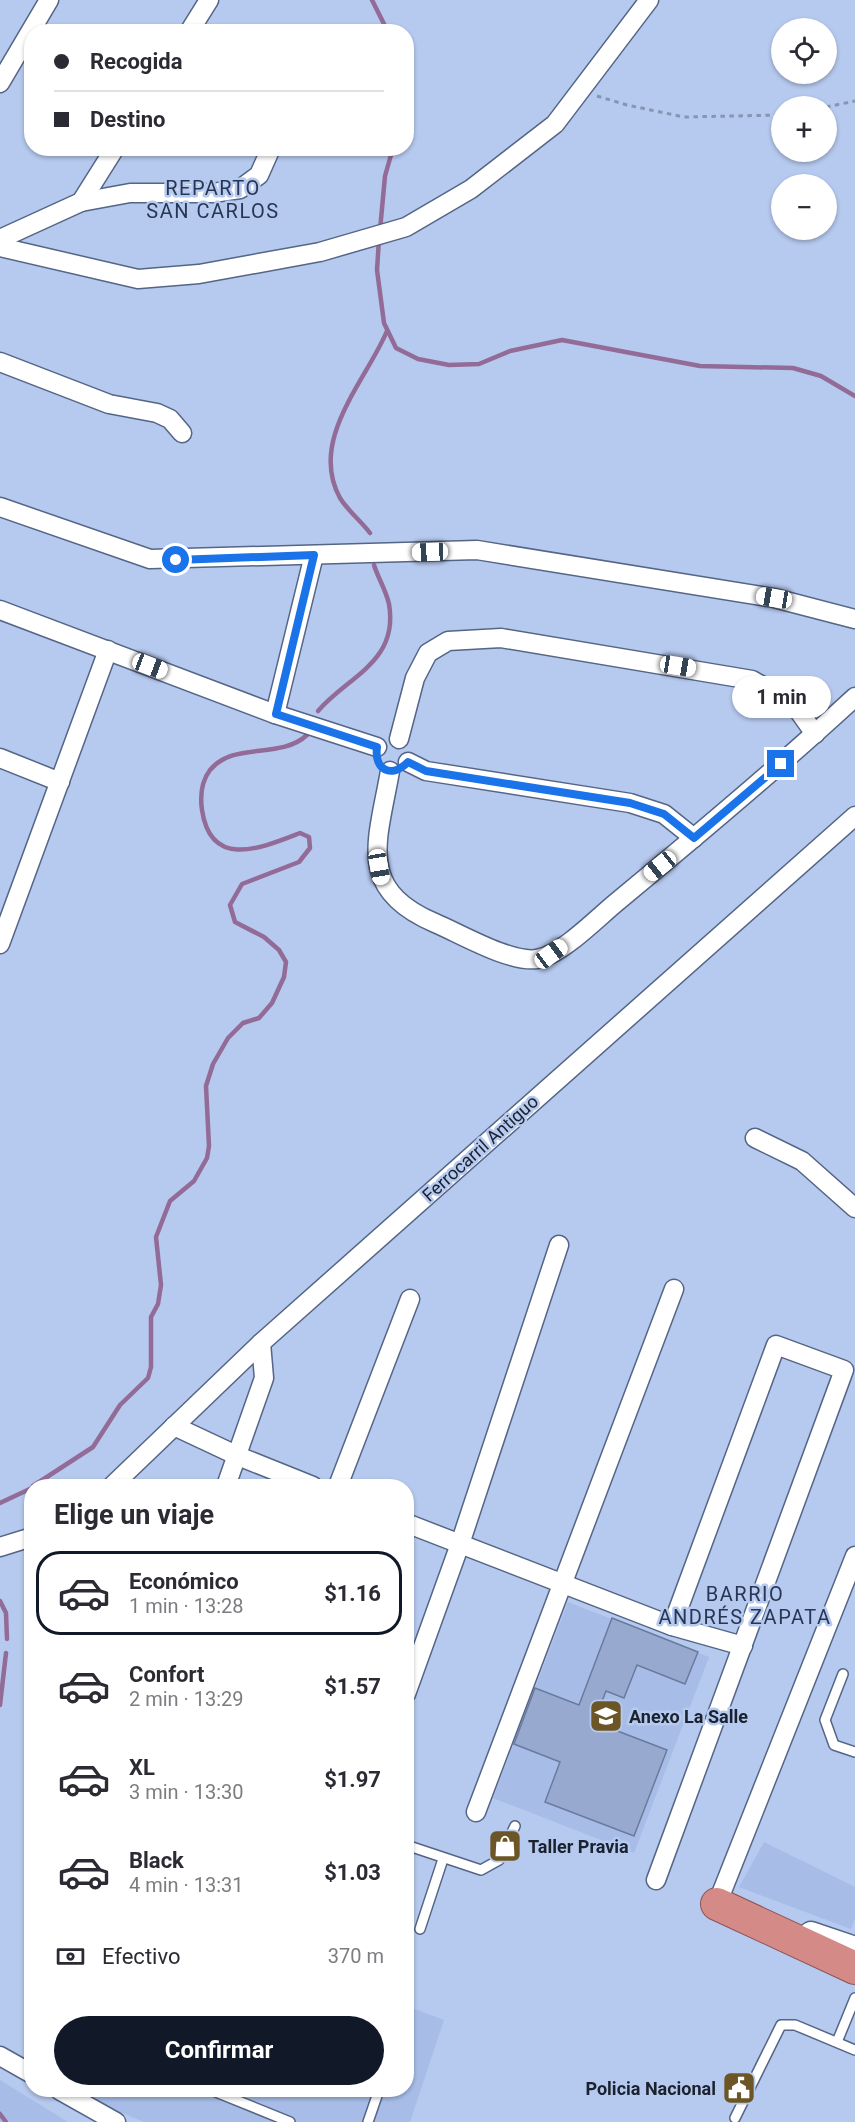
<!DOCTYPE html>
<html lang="es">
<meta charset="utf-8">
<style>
body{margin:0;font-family:Roboto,sans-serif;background:#f2f2f3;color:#2b2b33;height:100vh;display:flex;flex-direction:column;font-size:22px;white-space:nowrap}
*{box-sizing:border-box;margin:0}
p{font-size:20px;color:#7c7c81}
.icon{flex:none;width:33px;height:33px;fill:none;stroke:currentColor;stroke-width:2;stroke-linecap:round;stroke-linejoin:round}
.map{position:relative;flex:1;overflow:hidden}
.details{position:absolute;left:24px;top:1479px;width:390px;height:618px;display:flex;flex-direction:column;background:#fff;border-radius:24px;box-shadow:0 2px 4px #0004}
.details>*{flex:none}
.guide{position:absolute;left:24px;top:24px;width:390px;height:132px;border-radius:24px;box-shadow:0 2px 4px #0004;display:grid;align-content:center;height:132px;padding:0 30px;background:#fff}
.buttons{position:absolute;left:771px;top:18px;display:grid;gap:12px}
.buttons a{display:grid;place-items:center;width:66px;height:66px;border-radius:50%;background:#fff;box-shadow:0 2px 4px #0004;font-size:30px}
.end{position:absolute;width:27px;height:27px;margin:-14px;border:8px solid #1a73e8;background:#fff;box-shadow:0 0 0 3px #fff}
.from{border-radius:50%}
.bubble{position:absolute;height:42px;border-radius:21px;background:#fff;box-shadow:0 2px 4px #0004;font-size:20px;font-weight:700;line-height:42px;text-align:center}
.car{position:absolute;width:18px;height:36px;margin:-18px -9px;border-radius:8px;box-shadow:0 0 4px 2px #0007;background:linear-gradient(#fff 24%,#345 0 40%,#fff 0 76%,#345 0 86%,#fff 0)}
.guide b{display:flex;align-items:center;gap:21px;height:57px;font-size:22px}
.guide b+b{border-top:2px solid #e1e1e2}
.guide i{width:15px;height:15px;background:#2b2b33}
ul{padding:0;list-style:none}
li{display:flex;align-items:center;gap:18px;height:84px;margin:0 12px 9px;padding:0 18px;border:3px solid transparent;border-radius:24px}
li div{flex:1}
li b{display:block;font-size:22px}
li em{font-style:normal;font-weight:700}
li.active{border-color:#111827}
li>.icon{width:54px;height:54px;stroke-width:1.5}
h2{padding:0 30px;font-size:27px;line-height:72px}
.pay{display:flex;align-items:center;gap:15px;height:66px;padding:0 30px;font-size:22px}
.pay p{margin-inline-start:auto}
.button{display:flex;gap:12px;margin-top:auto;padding:12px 30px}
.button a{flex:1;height:69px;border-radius:36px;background:#111827;color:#fff;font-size:24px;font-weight:700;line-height:69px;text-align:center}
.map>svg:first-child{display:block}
.built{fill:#a7bde8}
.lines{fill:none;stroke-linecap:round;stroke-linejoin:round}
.stream{stroke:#936b97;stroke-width:4.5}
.building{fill:#97a9ce;stroke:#6a7b9e;stroke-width:1.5}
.service-casing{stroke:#546586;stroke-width:12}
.minor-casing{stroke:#546586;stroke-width:21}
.tertiary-casing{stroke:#546586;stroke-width:27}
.trunk-casing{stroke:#8c5255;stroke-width:34}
.path{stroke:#8695b3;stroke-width:3;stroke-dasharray:4.5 4.5;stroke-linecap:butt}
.service{stroke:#fff;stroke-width:9}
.minor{stroke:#fff;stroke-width:18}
.tertiary{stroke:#fff;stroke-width:24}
.trunk{stroke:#d48a87;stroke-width:32}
.route{stroke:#1a73e8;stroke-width:8}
.labels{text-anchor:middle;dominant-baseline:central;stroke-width:5;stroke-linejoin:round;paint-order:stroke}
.street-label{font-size:18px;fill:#1a212f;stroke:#b6c9ee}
.poi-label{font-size:18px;font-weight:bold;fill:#1a212f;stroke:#b6c9ee;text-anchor:start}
.neighbourhood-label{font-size:20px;letter-spacing:1.5px;fill:#283655;stroke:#b6c9ee}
</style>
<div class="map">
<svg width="855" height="2122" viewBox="0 0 855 2122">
<rect width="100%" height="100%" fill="#b6c9ee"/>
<!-- built -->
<g class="built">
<polygon points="568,1602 709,1657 634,1853 493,1798"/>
<polygon points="764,1842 855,1887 855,1918 851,1929 739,1887"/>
<polygon points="407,2006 444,2020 410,2122 144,2122 89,2099 93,2090 406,2090"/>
<polygon points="0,2080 68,2122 0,2122"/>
</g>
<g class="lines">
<!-- stream -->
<g class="stream">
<polyline points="372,0 388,32"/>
<polyline points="380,230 385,176 393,148"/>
<polyline points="379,239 377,270 384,323 396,348 418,359 449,365 479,364 510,351 562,340 700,366 793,368 821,376 855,396"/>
<path d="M 370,533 C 361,521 348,511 340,498 C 308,440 366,381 387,331"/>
<path d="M 318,711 C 348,676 399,662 389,604 C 386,590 378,578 374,565"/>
<path d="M 33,1486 L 93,1447 L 120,1405 L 148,1378 L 151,1367 L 151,1317 L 158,1304 L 161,1285 L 156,1237 L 170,1201 L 194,1181 L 207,1158 L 209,1146 L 206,1086 L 213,1064 L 228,1038 L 243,1023 L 259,1018 L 272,1003 L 284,977 L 286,962 L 279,950 L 264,937 L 235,922 L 230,905 L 242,884 L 299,862 L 310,848 L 309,837 L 300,833 C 261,848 211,870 202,810 C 200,796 201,782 210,770 C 234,741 280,760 307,735"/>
<polyline points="0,1503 32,1488"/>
<polyline points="0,1601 6,1613 7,1639"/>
<polyline points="0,1705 6,1653"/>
<polyline points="0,2114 6,2122"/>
</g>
</g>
<!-- building -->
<polygon class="building" points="612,1618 698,1652 685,1684 637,1665 624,1698 606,1691 594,1722 667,1750 634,1836 545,1802 560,1762 514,1744 535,1688 579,1705"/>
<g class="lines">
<defs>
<g id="service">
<polyline points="843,1674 825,1720 834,1745 855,1752"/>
<polyline points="406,1845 481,1870 499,1860 515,1826"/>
<polyline points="420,1929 443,1859"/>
<polyline points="837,2042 855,1998"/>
<polyline points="211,2090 290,2122"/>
<polyline points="735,2118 781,2025 795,2025 855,2050"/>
<polyline points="368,2122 379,2090"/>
</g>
<g id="minor">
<polyline points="189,32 209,0"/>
<polyline points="0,83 49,0"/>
<polyline points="81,202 130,193 213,193 240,189 259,175 271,148"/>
<polyline points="0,239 81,202 115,148"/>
<polyline points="0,247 138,279 199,274 320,252 406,227 471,189 555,124 649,0"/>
<polyline points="0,362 109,404 157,413 170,419 182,433"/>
<polyline points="0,507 150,559 477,550 774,598 855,619"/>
<polyline points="0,610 275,714 377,747"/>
<polyline points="275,714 314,555"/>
<polyline points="399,739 415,678 428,653 448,641 501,638 752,680 793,703 815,734"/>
<polyline points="0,758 60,782"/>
<polyline points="408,762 426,771 630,803 664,814 694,838"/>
<path d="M 390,771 C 378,841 355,889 435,923 C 461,934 510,963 537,959 C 562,955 598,917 618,901 C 698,835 778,768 855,697"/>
<polyline points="0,944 108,650"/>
<polyline points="755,1138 802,1161 855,1208"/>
<polyline points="174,1426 238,1456 313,1486"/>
<polyline points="112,1486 261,1343 855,816"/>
<polyline points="226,1486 264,1378 261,1343"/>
<polyline points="338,1486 410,1299"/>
<polyline points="406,1523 672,1626 743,1646"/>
<polyline points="0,1547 32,1537"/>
<polyline points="406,1694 460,1544 559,1245"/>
<polyline points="476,1812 674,1289"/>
<polyline points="656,1880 844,1370 776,1345 672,1626"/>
<polyline points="717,1904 855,1556"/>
<polyline points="0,2056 32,2074"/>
<polyline points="59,2090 116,2122"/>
</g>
<polyline id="tertiary" points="811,1934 855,1949"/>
<polyline id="trunk" points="717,1904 855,1968"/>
</defs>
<!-- service casing -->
<use href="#service" class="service-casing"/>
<!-- minor casing -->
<use href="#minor" class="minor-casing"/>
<!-- tertiary casing -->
<use href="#tertiary" class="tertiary-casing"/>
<!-- trunk casing -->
<use href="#trunk" class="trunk-casing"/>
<!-- path -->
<g class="path">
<polyline points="597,96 627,105 684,117 782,115"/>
<polyline points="826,107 855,101"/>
</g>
<!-- service -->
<use href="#service" class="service"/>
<!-- minor -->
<use href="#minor" class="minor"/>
<!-- tertiary -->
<use href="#tertiary" class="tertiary"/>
<!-- trunk -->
<use href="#trunk" class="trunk"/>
</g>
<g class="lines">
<!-- route -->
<path class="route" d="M 176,560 L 314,555 L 276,714 L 377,747 C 374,770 391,779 408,762 L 426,771 L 630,803 L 664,814 L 694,838 L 781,764"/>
</g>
<!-- icons -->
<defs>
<symbol id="school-square" viewBox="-11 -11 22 22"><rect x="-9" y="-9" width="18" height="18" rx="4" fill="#6d5626" stroke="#b6c9ee"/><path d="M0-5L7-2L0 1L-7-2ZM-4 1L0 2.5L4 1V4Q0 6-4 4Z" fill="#fff"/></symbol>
<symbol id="shop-square" viewBox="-11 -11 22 22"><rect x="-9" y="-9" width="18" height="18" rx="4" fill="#6d5626" stroke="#b6c9ee"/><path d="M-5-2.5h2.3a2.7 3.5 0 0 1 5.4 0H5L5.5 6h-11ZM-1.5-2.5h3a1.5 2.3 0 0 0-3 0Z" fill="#fff"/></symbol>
<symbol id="civic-square" viewBox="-11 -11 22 22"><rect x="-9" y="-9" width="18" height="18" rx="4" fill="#6d5626" stroke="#b6c9ee"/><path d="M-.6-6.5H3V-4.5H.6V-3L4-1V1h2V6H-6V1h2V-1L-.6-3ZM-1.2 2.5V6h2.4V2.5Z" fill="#fff"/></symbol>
</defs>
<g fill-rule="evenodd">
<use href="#school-square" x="587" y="1697" width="38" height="38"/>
<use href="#shop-square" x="486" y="1827" width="38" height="38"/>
<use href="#civic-square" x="720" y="2069" width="38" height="38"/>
</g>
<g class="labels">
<!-- street labels -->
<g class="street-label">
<text transform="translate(480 1148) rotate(-42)">Ferrocarril Antiguo</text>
</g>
<!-- poi labels -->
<g class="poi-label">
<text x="629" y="1716">Anexo La Salle</text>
<text x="528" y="1846">Taller Pravia</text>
<text x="716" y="2088" text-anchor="end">Policia Nacional</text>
</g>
<!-- neighbourhood labels -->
<g class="neighbourhood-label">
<text x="213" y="188">REPARTO<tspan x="213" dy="23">SAN CARLOS</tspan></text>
<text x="745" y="1594">BARRIO<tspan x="745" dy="23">ANDRÉS ZAPATA</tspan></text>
</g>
</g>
</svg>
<div class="buttons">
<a><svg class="icon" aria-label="locate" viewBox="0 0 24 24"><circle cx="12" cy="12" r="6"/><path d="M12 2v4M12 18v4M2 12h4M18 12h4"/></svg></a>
<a>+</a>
<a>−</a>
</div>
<i class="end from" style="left:176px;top:560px"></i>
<i class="end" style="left:781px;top:764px"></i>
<div class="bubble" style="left:732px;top:676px;width:99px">1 min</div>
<i class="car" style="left:430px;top:552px;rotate:268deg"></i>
<i class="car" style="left:774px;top:598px;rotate:279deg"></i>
<i class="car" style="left:150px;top:666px;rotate:111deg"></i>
<i class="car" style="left:678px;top:666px;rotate:99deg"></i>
<i class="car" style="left:660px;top:866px;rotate:231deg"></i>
<i class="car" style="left:379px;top:867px;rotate:170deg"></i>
<i class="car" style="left:551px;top:954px;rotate:53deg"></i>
<div class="guide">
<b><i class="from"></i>Recogida</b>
<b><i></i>Destino</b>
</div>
<section class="details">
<h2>Elige un viaje</h2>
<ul>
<li class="active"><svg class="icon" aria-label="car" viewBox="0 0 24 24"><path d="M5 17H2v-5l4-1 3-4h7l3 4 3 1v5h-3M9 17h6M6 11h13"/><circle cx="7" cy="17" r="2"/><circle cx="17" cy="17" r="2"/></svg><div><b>Económico</b><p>1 min · 13:28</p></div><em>$1.16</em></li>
<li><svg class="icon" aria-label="car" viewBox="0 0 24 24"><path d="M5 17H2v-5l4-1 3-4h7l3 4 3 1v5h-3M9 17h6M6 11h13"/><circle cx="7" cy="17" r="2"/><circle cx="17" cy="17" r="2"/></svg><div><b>Confort</b><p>2 min · 13:29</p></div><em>$1.57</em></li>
<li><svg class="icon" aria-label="car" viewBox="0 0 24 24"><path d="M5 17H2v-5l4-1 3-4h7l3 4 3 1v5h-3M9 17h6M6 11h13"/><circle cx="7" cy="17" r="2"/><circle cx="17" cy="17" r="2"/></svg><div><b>XL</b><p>3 min · 13:30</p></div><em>$1.97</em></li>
<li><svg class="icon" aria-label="car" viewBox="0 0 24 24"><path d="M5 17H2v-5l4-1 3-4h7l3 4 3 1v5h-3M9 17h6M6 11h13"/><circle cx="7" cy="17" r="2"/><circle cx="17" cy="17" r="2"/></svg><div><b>Black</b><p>4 min · 13:31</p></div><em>$1.03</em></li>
</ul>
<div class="pay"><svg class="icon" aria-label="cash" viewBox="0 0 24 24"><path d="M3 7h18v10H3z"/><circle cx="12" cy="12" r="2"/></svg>Efectivo<p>370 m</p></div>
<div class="button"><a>Confirmar</a></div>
</section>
</div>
